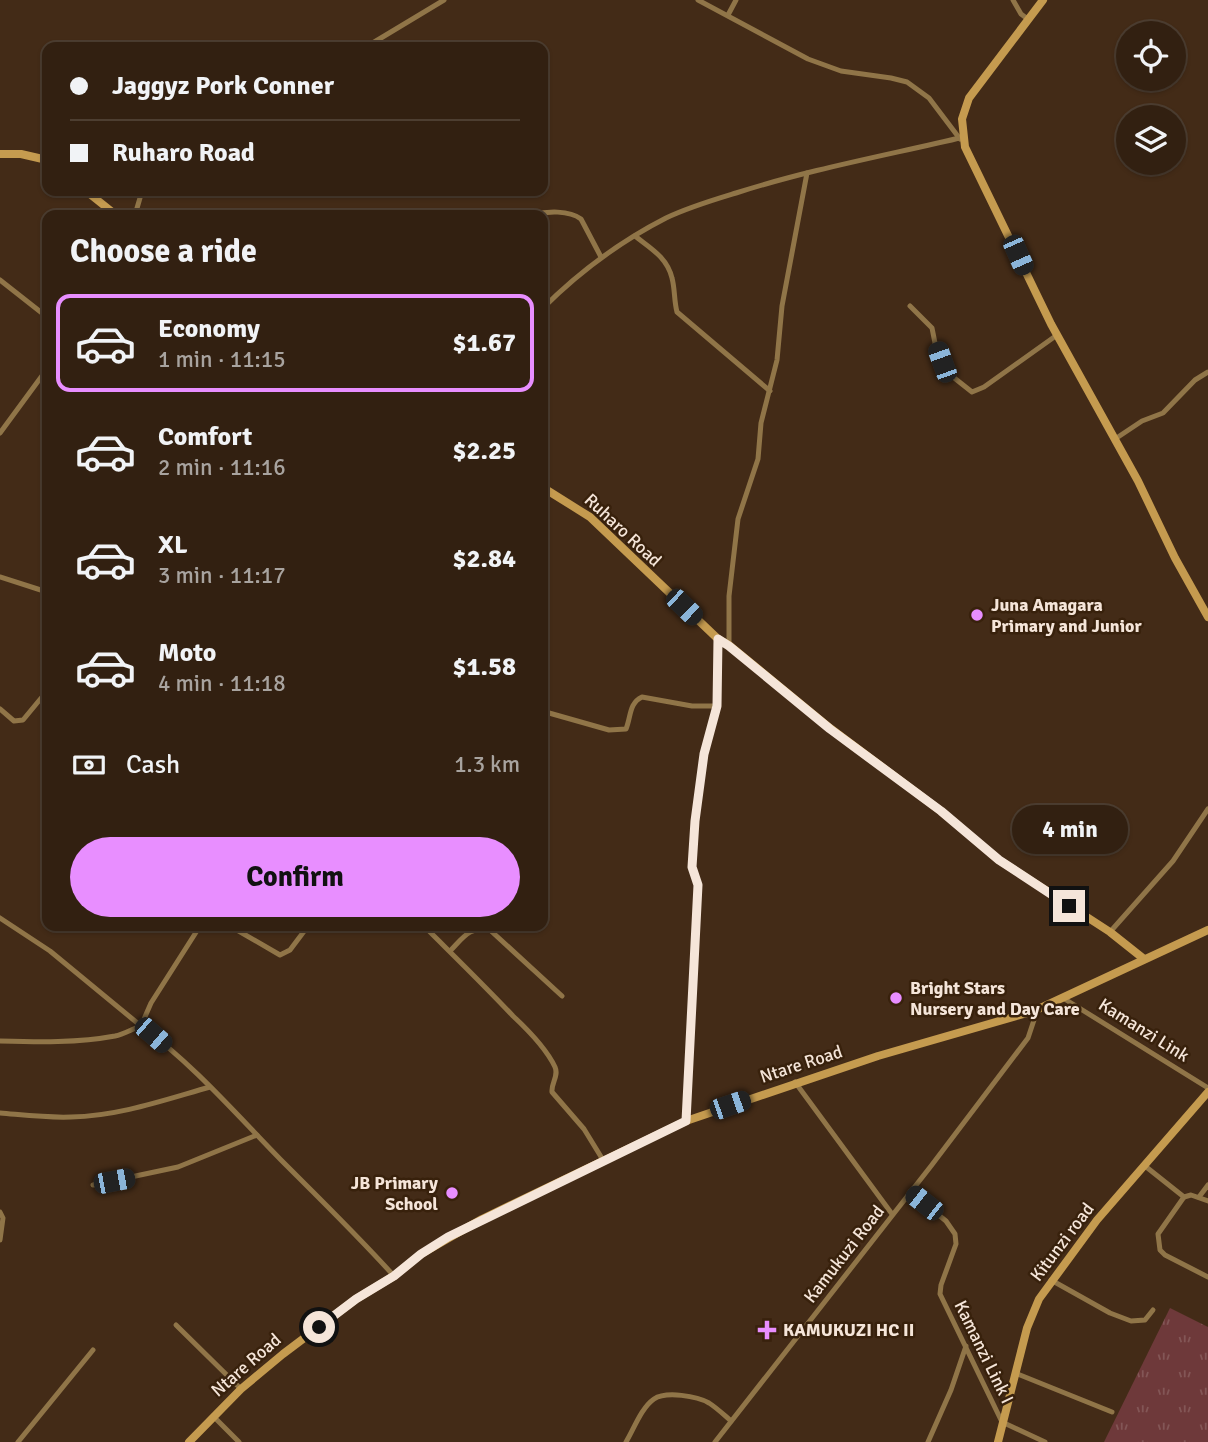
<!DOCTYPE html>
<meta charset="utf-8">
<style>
body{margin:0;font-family:Signika,sans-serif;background:#3d2d1f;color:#f1f3f6;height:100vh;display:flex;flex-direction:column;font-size:26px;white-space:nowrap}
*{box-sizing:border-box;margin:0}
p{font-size:23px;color:#a8a39f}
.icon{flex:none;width:38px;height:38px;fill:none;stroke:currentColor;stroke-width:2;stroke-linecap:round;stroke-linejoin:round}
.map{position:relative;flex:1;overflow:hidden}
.side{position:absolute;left:42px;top:210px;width:506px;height:721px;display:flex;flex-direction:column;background:#322011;border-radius:14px;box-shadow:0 2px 5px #0004,0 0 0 2px #4d3e31}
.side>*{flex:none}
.guide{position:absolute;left:42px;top:42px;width:506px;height:154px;border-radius:14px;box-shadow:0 2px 5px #0004,0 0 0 2px #4d3e31;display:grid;align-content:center;height:154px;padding:0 28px;background:#322011}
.buttons{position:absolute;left:1116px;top:21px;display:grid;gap:14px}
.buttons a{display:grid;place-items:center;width:70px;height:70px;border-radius:50%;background:#322011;box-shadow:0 2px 5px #0004,0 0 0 2px #4d3e31;font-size:35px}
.end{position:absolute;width:32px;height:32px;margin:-16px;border:9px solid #f5e5d9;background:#111;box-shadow:0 0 0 4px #111}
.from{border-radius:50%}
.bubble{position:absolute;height:49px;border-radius:24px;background:#322011;box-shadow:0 2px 5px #0004,0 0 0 2px #4d3e31;font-size:23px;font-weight:700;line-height:49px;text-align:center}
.car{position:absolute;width:21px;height:42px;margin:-21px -10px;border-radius:9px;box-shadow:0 0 5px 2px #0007;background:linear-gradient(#222 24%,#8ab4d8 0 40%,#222 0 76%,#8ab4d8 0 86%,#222 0)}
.guide b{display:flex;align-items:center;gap:24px;height:66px;font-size:26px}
.guide b+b{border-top:2px solid #4d3e31}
.guide i{width:18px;height:18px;background:#f1f3f6}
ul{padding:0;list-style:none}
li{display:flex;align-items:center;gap:21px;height:98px;margin:0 14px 10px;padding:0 14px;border:4px solid transparent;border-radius:14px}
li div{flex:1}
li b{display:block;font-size:26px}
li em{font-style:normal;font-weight:700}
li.on{border-color:#e88eff}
li>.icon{width:63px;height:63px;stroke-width:1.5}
h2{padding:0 28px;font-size:32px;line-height:84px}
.pay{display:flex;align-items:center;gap:18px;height:77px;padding:0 28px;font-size:26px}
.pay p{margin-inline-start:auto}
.action{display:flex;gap:14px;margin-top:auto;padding:14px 28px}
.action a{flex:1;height:80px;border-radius:42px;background:#e88eff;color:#111;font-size:28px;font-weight:700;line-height:80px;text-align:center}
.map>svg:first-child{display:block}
.grass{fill:url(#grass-tufts)}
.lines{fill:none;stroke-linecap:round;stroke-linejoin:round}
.street{stroke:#907548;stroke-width:5}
.secondary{stroke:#c59b4f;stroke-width:8}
.route{stroke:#f5e5d9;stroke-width:9}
.poi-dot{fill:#e88eff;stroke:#38210c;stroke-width:2.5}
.labels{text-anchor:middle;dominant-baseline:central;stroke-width:5;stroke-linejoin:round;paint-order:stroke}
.street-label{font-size:18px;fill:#f5e5d9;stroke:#38210c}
.poi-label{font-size:18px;font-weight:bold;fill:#f5e5d9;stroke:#38210c;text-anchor:start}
</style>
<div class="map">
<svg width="1208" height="1442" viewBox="0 0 1208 1442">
<defs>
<pattern id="grass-tufts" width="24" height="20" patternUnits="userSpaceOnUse" patternTransform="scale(1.75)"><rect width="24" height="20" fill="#6e393a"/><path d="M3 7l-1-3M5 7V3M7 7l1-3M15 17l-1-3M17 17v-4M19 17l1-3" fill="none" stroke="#835656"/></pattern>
</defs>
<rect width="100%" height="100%" fill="#432b17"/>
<!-- grass -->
<polygon class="grass" points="1170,1308 1208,1327 1208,1442 1104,1442"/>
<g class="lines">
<!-- street -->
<g class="street">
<polyline points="698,0 808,59 841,71 891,78 907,82 929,98 960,139"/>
<polyline points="1013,0 1021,14 1029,20"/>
<polyline points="728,15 736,0"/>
<polyline points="366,47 444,0"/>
<polyline points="135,215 142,191"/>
<polyline points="489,215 495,215"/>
<path d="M 533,215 C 547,211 569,210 581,219 L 601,257"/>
<path d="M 635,236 C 650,248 667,257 672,278 C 675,289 674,301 677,312 L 770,391"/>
<polyline points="0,280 47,317"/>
<polyline points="910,306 932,328 936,348 948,373 972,392 984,387 1057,335"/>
<path d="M 542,309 C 579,272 619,242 666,218 C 689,207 713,200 736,193 C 811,169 888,155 964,137"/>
<polyline points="0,433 47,369"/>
<polyline points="1115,439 1142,421 1163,413 1195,380 1208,372"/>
<polyline points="0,577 47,592"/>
<polyline points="729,645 729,596 738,519 758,459 761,423 777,360 782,306 807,173"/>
<polyline points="0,709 14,721 23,720 47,691"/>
<path d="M 542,711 L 609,730 L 626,729 C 631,717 629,703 642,697 L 692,706 L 717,706"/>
<polyline points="0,918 50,951 141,1026"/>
<path d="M 200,926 L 151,1003 L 141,1026 C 193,1064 236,1114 281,1160 C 319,1198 358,1236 394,1276"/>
<polyline points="230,926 280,955 290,950 308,926"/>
<path d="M 424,926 C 454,956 484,985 513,1016 C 528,1030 546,1048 555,1067 C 559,1076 551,1083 552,1092 L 584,1129 L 603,1160"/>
<polyline points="1110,932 1173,861 1208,809"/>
<path d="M 450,951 C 462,939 470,925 490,930 L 562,996"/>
<polyline points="1063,998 1208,1088"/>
<path d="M 0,1041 C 38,1042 78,1043 115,1036 C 124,1034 132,1029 141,1026"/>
<polyline points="795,1082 892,1214"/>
<path d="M 0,1113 C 24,1115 47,1118 71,1117 C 119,1116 164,1100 210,1087"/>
<polyline points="686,1121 698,885 692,867 695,821 704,754 717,706 718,639"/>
<polyline points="1145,1166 1184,1197 1191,1195 1208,1201"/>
<polyline points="93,1185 178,1167 257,1135"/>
<polyline points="910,1192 946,1221 955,1234 956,1244 941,1285 940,1294 1002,1422 1045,1442"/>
<polyline points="1184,1197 1158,1234 1160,1250 1165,1255 1208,1277"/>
<polyline points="1199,1197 1208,1185"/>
<polyline points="0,1212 3,1218 0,1240"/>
<polyline points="1051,1280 1110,1313 1131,1321 1145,1320 1153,1310"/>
<polyline points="176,1325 241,1389"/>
<polyline points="1015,1373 1112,1412"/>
<polyline points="213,1416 239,1442"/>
<polyline points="18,1442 93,1350"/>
<path d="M 626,1442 C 634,1429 641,1408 654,1399 C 666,1391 697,1396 709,1403 C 717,1408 724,1415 731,1421"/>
<polyline points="715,1442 931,1166 1028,1038 1034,1020 1034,1011"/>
<polyline points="928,1442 951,1390 966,1346"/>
</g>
<!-- secondary -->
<g class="secondary">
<polyline points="1043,0 969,98 962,119 965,147 1051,324 1138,481 1175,558 1208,617"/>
<polyline points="0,154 21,154 47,160"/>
<polyline points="86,191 116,215"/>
<polyline points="542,487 590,517 718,639 729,645 830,728 941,811 999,860 1110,932 1144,959"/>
<polyline points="189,1442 241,1389 283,1354 356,1299 394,1276 421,1254 482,1219 686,1121 878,1056 1034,1011 1208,930"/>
<polyline points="998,1442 1027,1328 1039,1299 1097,1220 1208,1092"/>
</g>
</g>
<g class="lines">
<!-- route -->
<polyline class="route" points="319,1327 356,1299 394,1276 421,1254 448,1237 686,1121 698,885 692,867 695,821 704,754 717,706 718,639 729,646 830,729 941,811 999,860 1069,906"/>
</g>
<!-- markers -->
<g class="poi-dot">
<circle cx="977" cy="615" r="7"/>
<circle cx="896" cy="998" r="7"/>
<circle cx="452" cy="1193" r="7"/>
<path d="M763.5 1319.5h7v7h7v7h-7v7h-7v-7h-7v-7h7z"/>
</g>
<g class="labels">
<!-- street labels -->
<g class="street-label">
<text transform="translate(623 530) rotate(43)">Ruharo Road</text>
<text transform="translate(1144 1030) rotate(32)">Kamanzi Link</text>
<text transform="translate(801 1064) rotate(-18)">Ntare Road</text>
<text transform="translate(1062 1242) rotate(-53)">Kitunzi road</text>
<text transform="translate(844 1254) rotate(-52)">Kamukuzi Road</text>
<text transform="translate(984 1352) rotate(64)">Kamanzi Link I</text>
<text transform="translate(246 1365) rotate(-41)">Ntare Road</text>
</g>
<!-- poi labels -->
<g class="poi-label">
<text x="991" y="605">Juna Amagara<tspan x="991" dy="21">Primary and Junior</tspan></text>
<text x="910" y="988">Bright Stars<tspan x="910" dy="21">Nursery and Day Care</tspan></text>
<text x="438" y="1183" text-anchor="end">JB Primary<tspan x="438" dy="21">School</tspan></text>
<text x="783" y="1330">KAMUKUZI HC II</text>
</g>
</g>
</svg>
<div class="buttons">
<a><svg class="icon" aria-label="locate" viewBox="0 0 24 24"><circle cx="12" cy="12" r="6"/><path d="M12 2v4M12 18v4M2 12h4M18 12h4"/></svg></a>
<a><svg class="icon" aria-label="layers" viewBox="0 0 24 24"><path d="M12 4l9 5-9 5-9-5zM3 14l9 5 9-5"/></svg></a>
</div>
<i class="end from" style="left:319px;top:1327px"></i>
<i class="end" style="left:1069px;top:906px"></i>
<div class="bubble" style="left:1012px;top:805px;width:116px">4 min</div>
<i class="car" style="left:1018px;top:255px;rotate:156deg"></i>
<i class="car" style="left:942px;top:362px;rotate:340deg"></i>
<i class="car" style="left:684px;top:607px;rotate:134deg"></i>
<i class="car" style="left:153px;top:1035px;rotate:131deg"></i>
<i class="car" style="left:730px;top:1105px;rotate:71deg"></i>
<i class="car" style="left:114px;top:1181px;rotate:79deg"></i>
<i class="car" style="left:924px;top:1203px;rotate:308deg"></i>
<div class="guide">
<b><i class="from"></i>Jaggyz Pork Conner</b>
<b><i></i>Ruharo Road</b>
</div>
<section class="side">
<h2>Choose a ride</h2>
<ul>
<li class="on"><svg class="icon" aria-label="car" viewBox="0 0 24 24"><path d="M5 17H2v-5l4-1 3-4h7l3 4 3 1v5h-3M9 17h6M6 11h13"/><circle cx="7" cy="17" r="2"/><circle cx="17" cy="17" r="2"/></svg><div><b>Economy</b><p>1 min · 11:15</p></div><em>$1.67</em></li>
<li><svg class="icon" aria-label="car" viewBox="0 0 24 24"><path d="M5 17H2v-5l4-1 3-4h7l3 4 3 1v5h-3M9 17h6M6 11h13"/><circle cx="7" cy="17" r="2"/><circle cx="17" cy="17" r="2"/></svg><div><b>Comfort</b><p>2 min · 11:16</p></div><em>$2.25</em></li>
<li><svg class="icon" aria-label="car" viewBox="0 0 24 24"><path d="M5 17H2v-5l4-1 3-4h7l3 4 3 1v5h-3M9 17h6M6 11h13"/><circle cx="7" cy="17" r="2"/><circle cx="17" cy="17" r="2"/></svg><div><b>XL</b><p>3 min · 11:17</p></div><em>$2.84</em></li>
<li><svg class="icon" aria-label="car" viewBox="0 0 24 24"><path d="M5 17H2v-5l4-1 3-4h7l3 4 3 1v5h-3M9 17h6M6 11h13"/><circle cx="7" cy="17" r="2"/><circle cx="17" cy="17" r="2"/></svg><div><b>Moto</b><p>4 min · 11:18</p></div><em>$1.58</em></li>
</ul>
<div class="pay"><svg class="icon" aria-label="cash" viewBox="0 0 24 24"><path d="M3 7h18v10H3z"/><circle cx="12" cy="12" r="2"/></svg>Cash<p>1.3 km</p></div>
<div class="action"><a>Confirm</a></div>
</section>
</div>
